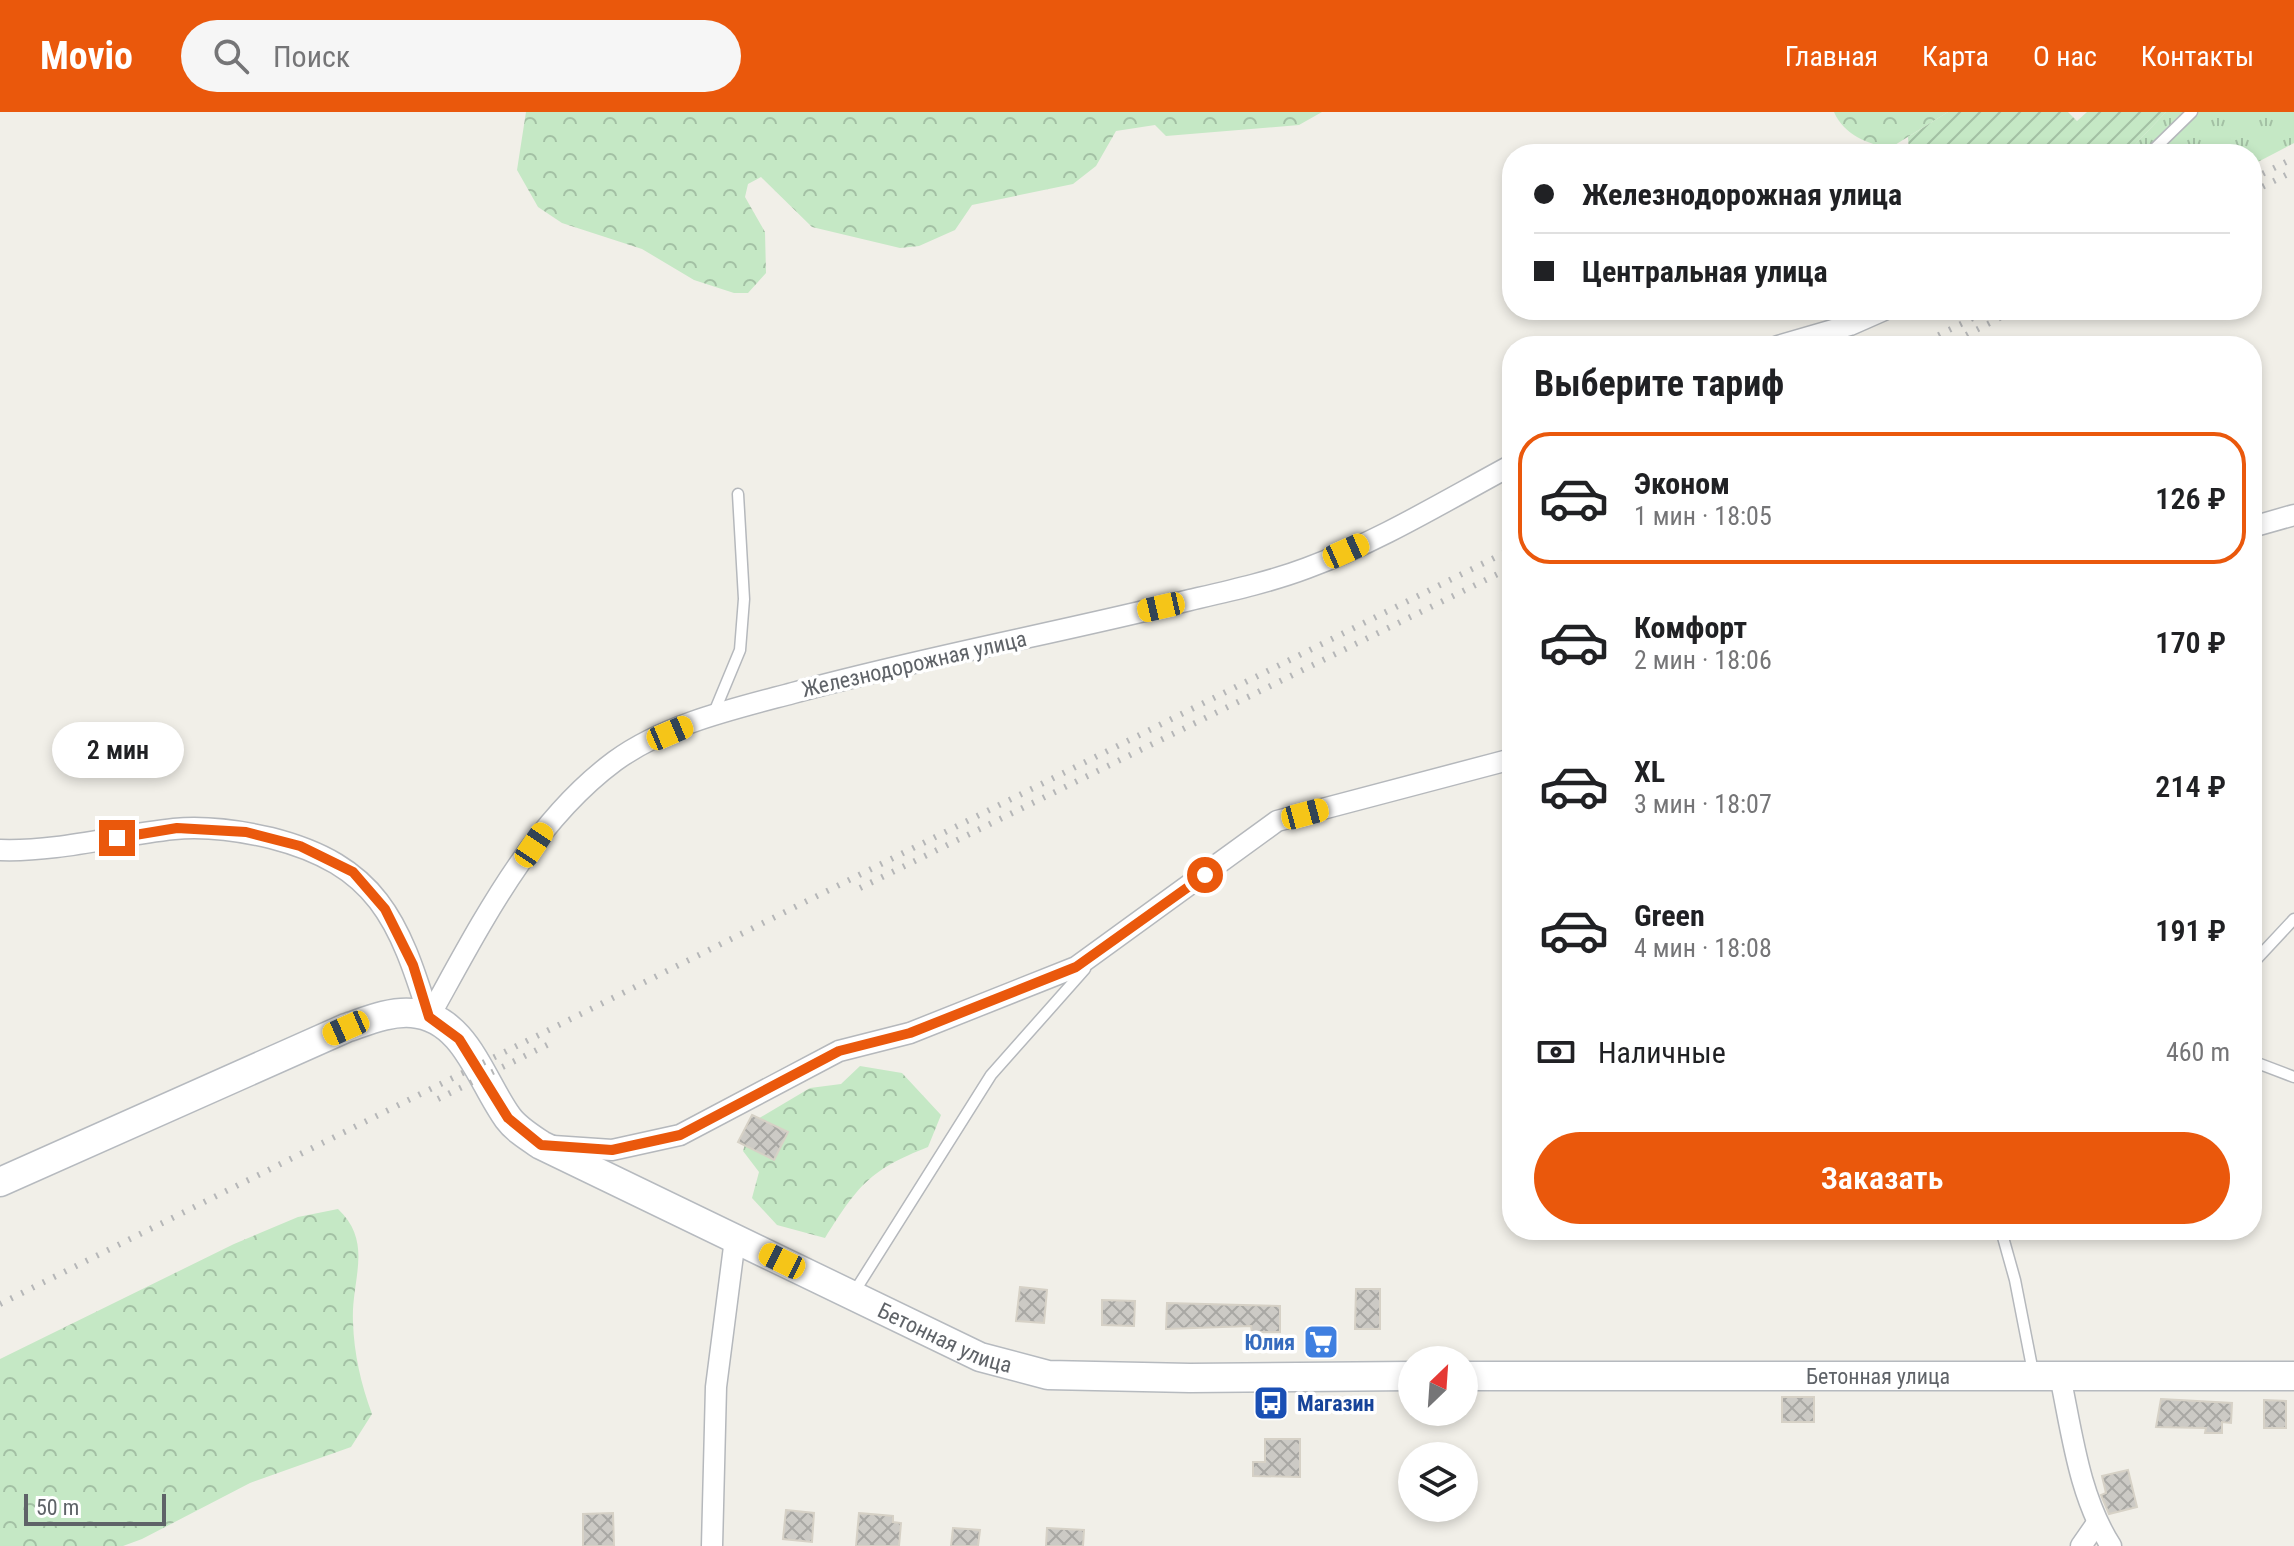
<!DOCTYPE html>
<html lang="ru">
<meta charset="utf-8">
<style>
body{margin:0;font-family:"Roboto Condensed",sans-serif;background:#f6f6f6;color:#202124;height:100vh;display:flex;flex-direction:column;font-size:30px;white-space:nowrap}
*{box-sizing:border-box;margin:0}
p{font-size:26px;color:#757577}
.icon{flex:none;width:44px;height:44px;fill:none;stroke:currentColor;stroke-width:2;stroke-linecap:round;stroke-linejoin:round}
.map{position:relative;flex:1;overflow:hidden}
.panel{position:absolute;left:1502px;top:224px;width:760px;height:904px;display:flex;flex-direction:column;background:#fff;border-radius:32px;box-shadow:0 4px 12px #0003}
.panel>*{flex:none}
.hud{position:absolute;left:1502px;top:32px;width:760px;height:176px;border-radius:32px;box-shadow:0 4px 12px #0003;display:grid;align-content:center;height:176px;padding:0 32px;background:#fff}
.needle{width:52px;rotate:25deg}
.fabs{position:absolute;left:1398px;top:1234px;display:grid;gap:16px}
.fabs a{display:grid;place-items:center;width:80px;height:80px;border-radius:50%;background:#fff;box-shadow:0 4px 12px #0003;font-size:40px}
.scale{position:absolute;left:24px;bottom:20px;width:142px;box-sizing:border-box;padding-left:8px;border:4px solid #5f6368;border-top:0;font-size:22px;line-height:28px;white-space:nowrap;color:#5f6368;-webkit-text-stroke:6px #fff;paint-order:stroke}
.end{position:absolute;width:36px;height:36px;margin:-18px;border:10px solid #ea580c;background:#fff;box-shadow:0 0 0 4px #fff}
.from{border-radius:50%}
.bubble{position:absolute;height:56px;border-radius:28px;background:#fff;box-shadow:0 4px 12px #0003;font-size:26px;font-weight:600;line-height:56px;text-align:center}
.car{position:absolute;width:24px;height:48px;margin:-24px -12px;border-radius:10px;box-shadow:0 0 6px 2px #0007;background:linear-gradient(#f5c518 24%,#345 0 40%,#f5c518 0 76%,#345 0 86%,#f5c518 0)}
.hud b{display:flex;align-items:center;gap:28px;height:76px;font-size:30px}
.hud b+b{border-top:2px solid #e0e0e0}
.hud i{width:20px;height:20px;background:#202124}
ul{padding:0;list-style:none}
li{display:flex;align-items:center;gap:24px;height:132px;margin:0 16px 12px;padding:0 16px;border:4px solid transparent;border-radius:32px}
li div{flex:1}
li b{display:block;font-size:30px}
li em{font-style:normal;font-weight:600}
li.current{border-color:#ea580c}
li>.icon{width:72px;height:72px;stroke-width:1.5}
h2{padding:0 32px;font-size:36px;line-height:96px}
.pay{display:flex;align-items:center;gap:20px;height:88px;padding:0 32px;font-size:30px}
.pay p{margin-inline-start:auto}
.primary-button{display:flex;gap:16px;margin-top:auto;padding:16px 32px}
.primary-button a{flex:1;height:92px;border-radius:48px;background:#ea580c;color:#fff;font-size:32px;font-weight:600;line-height:92px;text-align:center}
header{display:flex;align-items:center;gap:48px;box-sizing:border-box;height:112px;padding:0 40px;background:#ea580c;color:#fff}
header strong{font-size:38px}
nav{display:flex;gap:44px;margin-inline-start:auto;font-size:28px}
.search{width:560px;height:72px;background:#f6f6f6;display:flex;align-items:center;gap:20px;box-sizing:border-box;padding:0 28px;border-radius:44px;color:#757577;font-size:30px}
.map>svg:first-child{display:block}
.grass{fill:url(#grass-tufts)}
.forest{fill:url(#forest-crowns)}
.garden{fill:url(#garden-furrows)}
.building{fill:url(#building-cross-hatch);stroke:#d6d1c6;stroke-width:2}
.lines{fill:none;stroke-linecap:round;stroke-linejoin:round}
.service-casing{stroke:#b5b8bc;stroke-width:13}
.minor-casing{stroke:#b5b8bc;stroke-width:23}
.secondary-casing{stroke:#b6babf;stroke-width:31}
.service{stroke:#fff;stroke-width:10}
.minor{stroke:#fff;stroke-width:20}
.secondary{stroke:#fff;stroke-width:28}
.rail{stroke:#b6b7b8;stroke-width:6;stroke-dasharray:2 10;stroke-linecap:butt}
.route{stroke:#ea580c;stroke-width:10}
.labels{text-anchor:middle;dominant-baseline:central;stroke-width:7;stroke-linejoin:round;paint-order:stroke}
.street-label{font-size:22px;fill:#5f6368;stroke:#fff}
.shop-label{font-size:22px;font-weight:bold;fill:#366cbe;stroke:#fff;text-anchor:end}
.transit-label{font-size:22px;font-weight:bold;fill:#164399;stroke:#fff;text-anchor:start}
</style>
<header>
<strong>Movio</strong>
<div class="search"><svg class="icon" aria-label="search" viewBox="0 0 24 24"><circle cx="10" cy="10" r="6"/><path d="M15 15l6 6"/></svg>Поиск</div>
<nav><a>Главная</a><a>Карта</a><a>О нас</a><a>Контакты</a></nav>
</header>
<div class="map">
<svg width="2294" height="1434" viewBox="0 0 2294 1434">
<defs>
<pattern id="grass-tufts" width="24" height="20" patternUnits="userSpaceOnUse" patternTransform="scale(2)"><rect width="24" height="20" fill="#c5e8c5"/><path d="M3 7l-1-3M5 7V3M7 7l1-3M15 17l-1-3M17 17v-4M19 17l1-3" fill="none" stroke="#a3c0a4"/></pattern>
<pattern id="forest-crowns" width="20" height="18" patternUnits="userSpaceOnUse" patternTransform="scale(2)"><rect width="20" height="18" fill="#c5e8c5"/><path d="M2 6a3 3 0 1 1 6 0M12 15a3 3 0 1 1 6 0" fill="none" stroke="#a3c0a4"/></pattern>
<pattern id="garden-furrows" width="10" height="10" patternUnits="userSpaceOnUse" patternTransform="scale(2)"><rect width="10" height="10" fill="#c5e8c5"/><path d="M-1 1l2-2M0 10L10 0M9 11l2-2" fill="none" stroke="#a3c0a4"/></pattern>
<pattern id="building-cross-hatch" width="8" height="8" patternUnits="userSpaceOnUse" patternTransform="scale(2)"><rect width="8" height="8" fill="#cccac5"/><path d="M0 0l8 8M0 8l8-8" fill="none" stroke="#a9a8a4"/></pattern>
</defs>
<rect width="100%" height="100%" fill="#f1efe8"/>
<!-- grass -->
<polygon class="grass" points="2166,0 2294,0 2294,31 2252,53 2252,42 2126,42"/>
<!-- forest -->
<g class="forest">
<polygon points="526,0 1322,0 1299,13 1166,24 1155,13 1116,19 1096,54 1073,72 972,93 955,118 919,134 900,136 812,115 761,65 748,72 745,85 765,120 766,161 748,181 734,181 694,168 642,137 562,111 538,95 517,58"/>
<path d="M 1834,0 L 1948,0 L 1890,36 C 1868,32 1844,23 1834,0 Z"/>
<path d="M 860,954 L 902,961 L 941,1003 L 928,1035 C 869,1058 858,1074 825,1126 L 777,1113 L 752,1086 L 759,1060 L 743,1039 L 751,1011 L 810,976 L 841,972 Z"/>
<path d="M 338,1097 C 374,1131 351,1167 353,1210 C 354,1242 361,1272 372,1302 L 351,1335 L 250,1371 L 142,1427 L 123,1434 L 0,1434 L 0,1247 L 234,1132 L 298,1105 Z"/>
</g>
<!-- garden -->
<polygon class="garden" points="1948,0 2068,0 2077,9 2087,0 2166,0 2126,42 1909,42 1908,25"/>
<!-- building -->
<g class="building">
<polygon points="752,1003 788,1020 774,1048 738,1030"/>
<polygon points="1020,1175 1047,1178 1044,1211 1016,1209"/>
<polygon points="1356,1177 1380,1177 1380,1217 1355,1217"/>
<polygon points="1102,1188 1135,1189 1134,1214 1102,1213"/>
<polygon points="1167,1191 1280,1194 1280,1220 1252,1220 1251,1214 1166,1217"/>
<polygon points="1312,1220 1336,1221 1335,1238 1311,1237"/>
<rect x="1782" y="1285" width="32" height="25"/>
<polygon points="2161,1287 2232,1291 2231,1311 2222,1310 2222,1321 2205,1321 2206,1316 2156,1315"/>
<polygon points="2264,1288 2286,1289 2286,1316 2264,1316"/>
<polygon points="1265,1327 1300,1327 1300,1365 1253,1364 1253,1350 1265,1350"/>
<polygon points="2128,1358 2137,1395 2109,1402 2101,1383 2106,1381 2102,1364"/>
<polygon points="786,1398 814,1401 812,1430 783,1427"/>
<polygon points="613,1401 614,1434 583,1434 583,1402"/>
<polygon points="859,1401 893,1404 893,1410 901,1411 899,1434 856,1434"/>
<polygon points="953,1416 980,1418 978,1434 951,1434"/>
<polygon points="1047,1416 1084,1418 1083,1434 1046,1434"/>
</g>
<g class="lines">
<defs>
<g id="service">
<polyline points="2149,42 2192,0"/>
<polyline points="713,603 740,538 744,487 738,382"/>
<polyline points="2252,852 2294,807"/>
<polyline points="2252,949 2294,965"/>
<polyline points="2001,1118 2015,1168 2033,1260"/>
<polyline points="853,1182 991,963 1085,857"/>
</g>
<g id="minor">
<polyline points="1778,234 1850,213 1884,198"/>
<polyline points="2252,415 2294,403"/>
<path d="M 0,738 C 59,740 116,723 174,717 C 205,714 241,719 271,726 C 377,753 399,808 429,905"/>
<path d="M 429,905 C 480,814 530,712 615,649 C 666,612 733,597 793,581 C 924,545 1058,521 1190,488 C 1229,479 1270,470 1307,456 C 1378,430 1445,389 1512,353"/>
<polyline points="553,1034 612,1038 680,1023 839,939 910,921 1076,855 1277,709 1512,647"/>
<path d="M 2060,1264 C 2072,1321 2079,1384 2111,1434"/>
<polyline points="712,1434 716,1275 735,1127"/>
<polyline points="2081,1434 2097,1411"/>
</g>
<g id="secondary">
<path id="s1" d="M 0,1070 L 346,916 C 367,909 390,899 412,901 C 465,905 481,969 508,1006 C 516,1017 529,1025 541,1033 L 980,1245 L 1048,1263 L 1190,1266 L 1412,1264"/>
<path id="s2" d="M 1464,1264 L 2294,1264"/>
</g>
</defs>
<!-- service casing -->
<use href="#service" class="service-casing"/>
<!-- minor casing -->
<use href="#minor" class="minor-casing"/>
<!-- secondary casing -->
<use href="#secondary" class="secondary-casing"/>
<!-- service -->
<use href="#service" class="service"/>
<!-- minor -->
<use href="#minor" class="minor"/>
<!-- secondary -->
<use href="#secondary" class="secondary"/>
<!-- rail -->
<g class="rail">
<polyline points="2252,67 2294,46"/>
<polyline points="2252,80 2294,59"/>
<polyline points="1917,234 1989,198"/>
<polyline points="1945,234 2015,198"/>
<polyline points="860,776 1512,455"/>
<polyline points="438,987 553,930"/>
<polyline points="0,1192 1512,437"/>
</g>
</g>
<g class="lines">
<!-- route -->
<polyline class="route" points="117,726 177,716 246,720 300,734 353,760 385,797 413,853 429,905 459,927 508,1006 541,1033 612,1038 680,1023 839,939 910,921 1076,855 1205,763"/>
</g>
<!-- icons -->
<defs>
<symbol id="supermarket-square" viewBox="-11 -11 22 22"><rect x="-9" y="-9" width="18" height="18" rx="4" fill="#3f7fe0" stroke="#fff"/><path d="M-6-5.5h2.5l.6 2H6L4.5 2H-2.5L-4.4-4H-6ZM-1.5 3.2a1.3 1.3 0 1 0 .1 0ZM3 3.2a1.3 1.3 0 1 0 .1 0Z" fill="#fff"/></symbol>
<symbol id="bus-square" viewBox="-11 -11 22 22"><rect x="-9" y="-9" width="18" height="18" rx="4" fill="#1a4fb4" stroke="#fff"/><path d="M-5-6H5V4H4V6H2V4H-2V6H-4V4H-5ZM-3.5-4V0h7V-4ZM-3.5 1.2v1.5H-2V1.2ZM2 1.2v1.5H3.5V1.2Z" fill="#fff"/></symbol>
</defs>
<g fill-rule="evenodd">
<use href="#supermarket-square" x="1301" y="1210" width="40" height="40"/>
<use href="#bus-square" x="1251" y="1271" width="40" height="40"/>
</g>
<g class="labels">
<!-- street labels -->
<g class="street-label">
<text transform="translate(914 552) rotate(-13)">Железнодорожная улица</text>
<text stroke="none"><textPath href="#s1" startOffset="1086">Бетонная улица</textPath></text>
<text stroke="none"><textPath href="#s2" startOffset="414">Бетонная улица</textPath></text>
</g>
<!-- shop labels -->
<g class="shop-label">
<text x="1295" y="1230">Юлия</text>
</g>
<!-- transit labels -->
<g class="transit-label">
<text x="1297" y="1291">Магазин</text>
</g>
</g>
</svg>
<div class="fabs">
<a><svg class="needle" viewBox="-14 -14 28 28"><path d="M0-13l5 13h-10z" fill="#e53935"/><path d="M0 13l5-13h-10z" fill="#757577"/></svg></a>
<a><svg class="icon" aria-label="layers" viewBox="0 0 24 24"><path d="M12 4l9 5-9 5-9-5zM3 14l9 5 9-5"/></svg></a>
</div>
<div class="scale">50 m</div>
<i class="end from" style="left:1205px;top:763px"></i>
<i class="end" style="left:117px;top:726px"></i>
<div class="bubble" style="left:52px;top:610px;width:132px">2 мин</div>
<i class="car" style="left:1346px;top:439px;rotate:66deg"></i>
<i class="car" style="left:1161px;top:495px;rotate:257deg"></i>
<i class="car" style="left:670px;top:621px;rotate:67deg"></i>
<i class="car" style="left:1305px;top:702px;rotate:75deg"></i>
<i class="car" style="left:534px;top:733px;rotate:34deg"></i>
<i class="car" style="left:346px;top:916px;rotate:246deg"></i>
<i class="car" style="left:782px;top:1149px;rotate:296deg"></i>
<div class="hud">
<b><i class="from"></i>Железнодорожная улица</b>
<b><i></i>Центральная улица</b>
</div>
<section class="panel">
<h2>Выберите тариф</h2>
<ul>
<li class="current"><svg class="icon" aria-label="car" viewBox="0 0 24 24"><path d="M5 17H2v-5l4-1 3-4h7l3 4 3 1v5h-3M9 17h6M6 11h13"/><circle cx="7" cy="17" r="2"/><circle cx="17" cy="17" r="2"/></svg><div><b>Эконом</b><p>1 мин · 18:05</p></div><em>126 ₽</em></li>
<li><svg class="icon" aria-label="car" viewBox="0 0 24 24"><path d="M5 17H2v-5l4-1 3-4h7l3 4 3 1v5h-3M9 17h6M6 11h13"/><circle cx="7" cy="17" r="2"/><circle cx="17" cy="17" r="2"/></svg><div><b>Комфорт</b><p>2 мин · 18:06</p></div><em>170 ₽</em></li>
<li><svg class="icon" aria-label="car" viewBox="0 0 24 24"><path d="M5 17H2v-5l4-1 3-4h7l3 4 3 1v5h-3M9 17h6M6 11h13"/><circle cx="7" cy="17" r="2"/><circle cx="17" cy="17" r="2"/></svg><div><b>XL</b><p>3 мин · 18:07</p></div><em>214 ₽</em></li>
<li><svg class="icon" aria-label="car" viewBox="0 0 24 24"><path d="M5 17H2v-5l4-1 3-4h7l3 4 3 1v5h-3M9 17h6M6 11h13"/><circle cx="7" cy="17" r="2"/><circle cx="17" cy="17" r="2"/></svg><div><b>Green</b><p>4 мин · 18:08</p></div><em>191 ₽</em></li>
</ul>
<div class="pay"><svg class="icon" aria-label="cash" viewBox="0 0 24 24"><path d="M3 7h18v10H3z"/><circle cx="12" cy="12" r="2"/></svg>Наличные<p>460 m</p></div>
<div class="primary-button"><a>Заказать</a></div>
</section>
</div>
